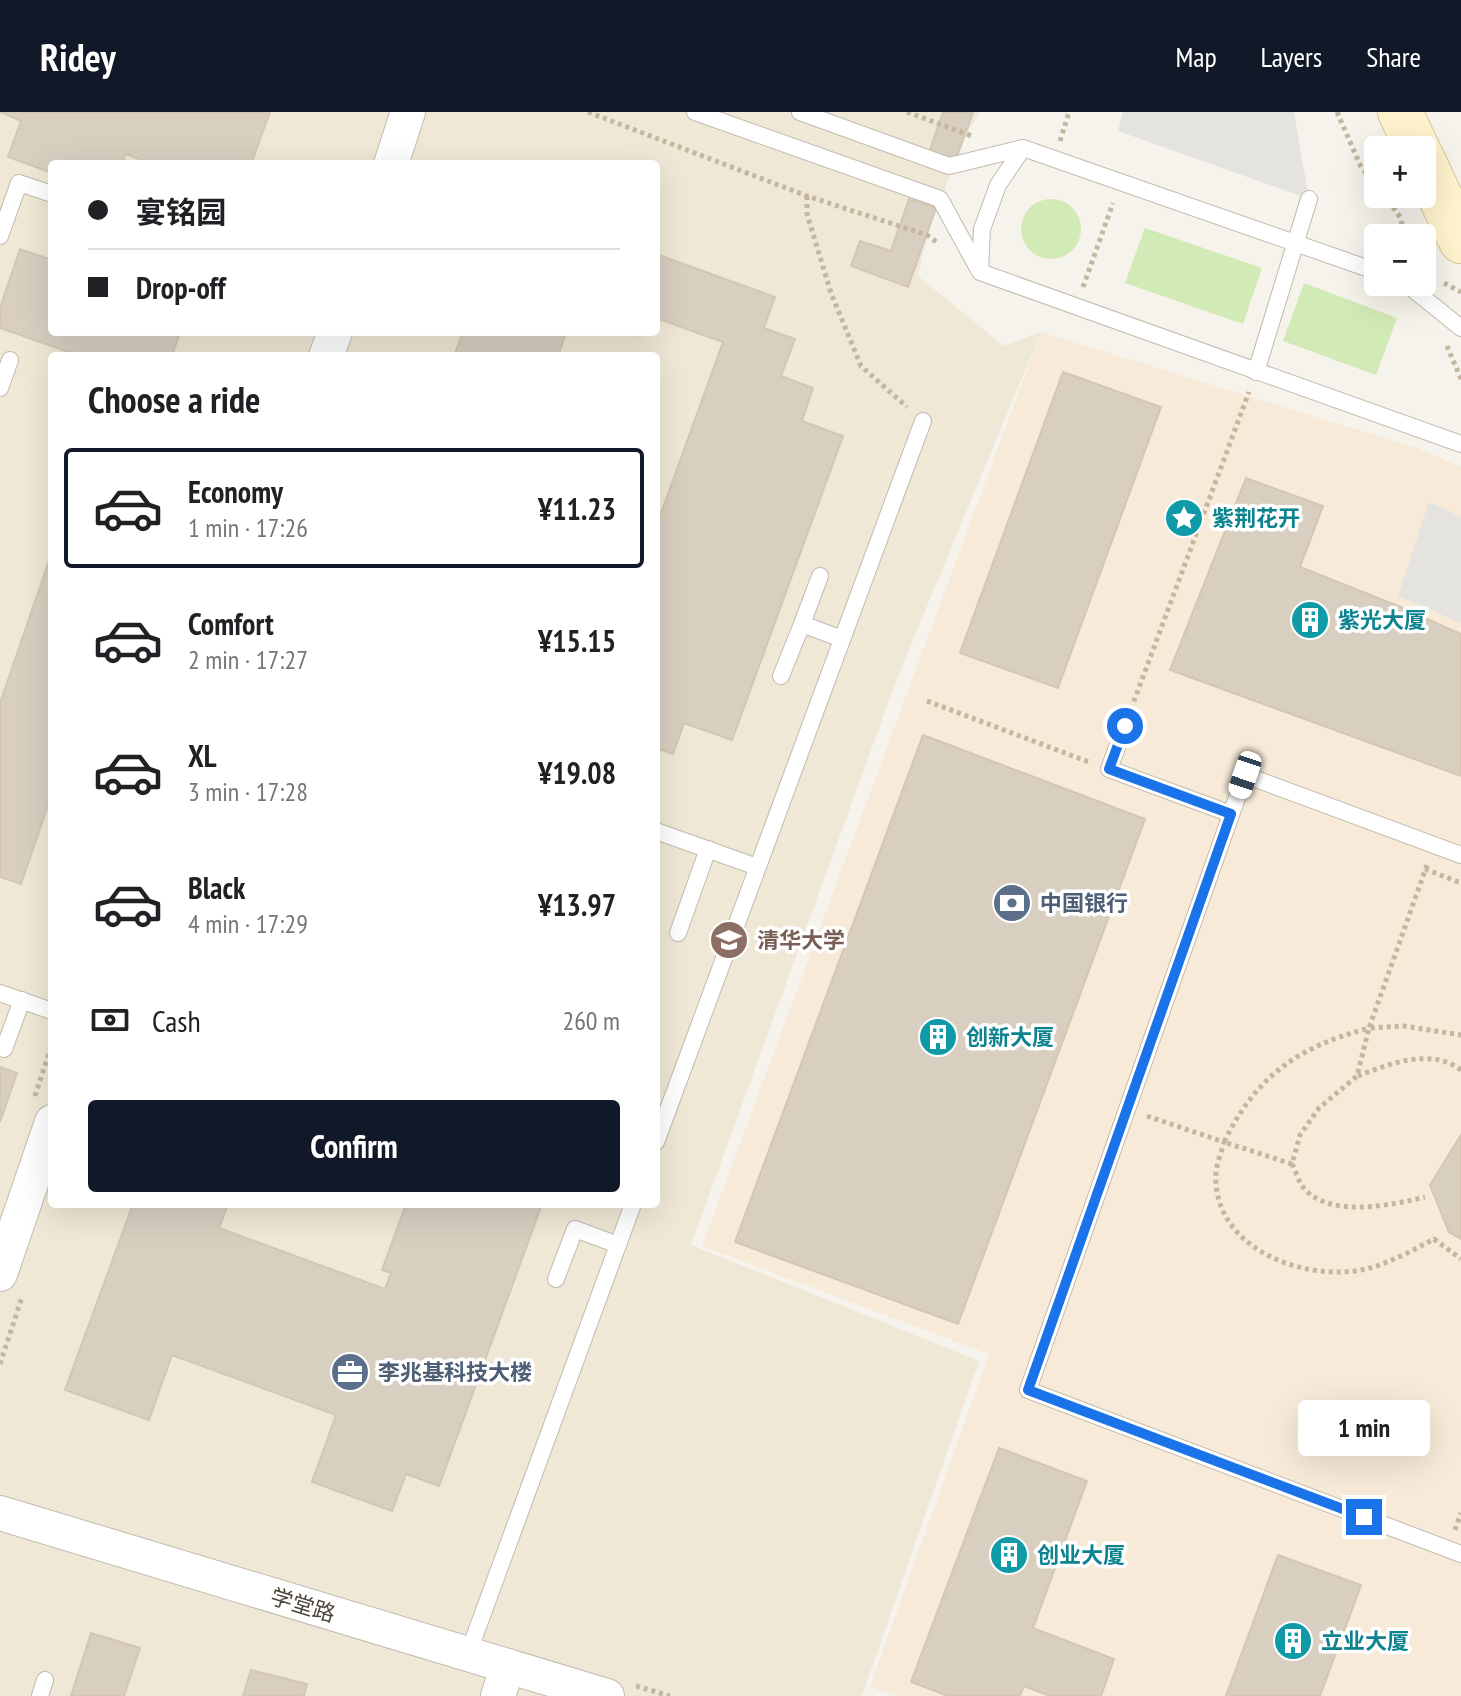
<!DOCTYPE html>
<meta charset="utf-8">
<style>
body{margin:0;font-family:"PT Sans Narrow","Noto Sans SC",sans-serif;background:#f2f2f2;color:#202124;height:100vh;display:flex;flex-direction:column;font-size:30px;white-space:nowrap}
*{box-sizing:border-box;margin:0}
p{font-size:26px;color:#757577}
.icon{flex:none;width:44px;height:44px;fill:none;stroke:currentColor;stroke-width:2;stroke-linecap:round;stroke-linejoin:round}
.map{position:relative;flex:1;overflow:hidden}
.side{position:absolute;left:48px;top:240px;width:612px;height:856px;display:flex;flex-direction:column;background:#fff;border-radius:8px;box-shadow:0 8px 32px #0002}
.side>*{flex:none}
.hud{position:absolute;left:48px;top:48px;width:612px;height:176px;border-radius:8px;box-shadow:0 8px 32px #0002;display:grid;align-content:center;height:176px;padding:0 40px;background:#fff}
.fabs{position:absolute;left:1364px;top:24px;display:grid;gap:16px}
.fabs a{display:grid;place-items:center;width:72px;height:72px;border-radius:8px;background:#fff;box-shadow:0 8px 32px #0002;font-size:40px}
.end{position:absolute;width:36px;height:36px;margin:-18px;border:10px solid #1a73e8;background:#fff;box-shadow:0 0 0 4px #fff}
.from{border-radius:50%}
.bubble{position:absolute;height:56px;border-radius:8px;background:#fff;box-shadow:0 8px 32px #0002;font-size:26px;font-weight:600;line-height:56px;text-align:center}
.car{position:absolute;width:24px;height:48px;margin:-24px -12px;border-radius:10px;box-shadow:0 0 6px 2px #0007;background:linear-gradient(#fff 24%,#345 0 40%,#fff 0 76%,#345 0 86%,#fff 0)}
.hud b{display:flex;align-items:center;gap:28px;height:76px;font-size:30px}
.hud b+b{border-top:2px solid #e0e0e0}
.hud i{width:20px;height:20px;background:#202124}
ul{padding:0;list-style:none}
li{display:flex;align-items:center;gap:24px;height:120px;margin:0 16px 12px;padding:0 24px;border:4px solid transparent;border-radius:8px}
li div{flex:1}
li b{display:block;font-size:30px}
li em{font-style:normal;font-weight:600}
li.on{border-color:#111827}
li>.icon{width:72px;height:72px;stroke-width:1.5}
h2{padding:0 40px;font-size:36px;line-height:96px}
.pay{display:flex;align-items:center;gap:20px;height:88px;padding:0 40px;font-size:30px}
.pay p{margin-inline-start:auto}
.button{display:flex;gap:16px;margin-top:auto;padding:16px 40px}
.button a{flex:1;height:92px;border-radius:8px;background:#111827;color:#fff;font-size:32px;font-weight:600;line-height:92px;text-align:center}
header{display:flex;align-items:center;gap:48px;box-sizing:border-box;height:112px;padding:0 40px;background:#111827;color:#fff}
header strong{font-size:38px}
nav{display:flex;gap:44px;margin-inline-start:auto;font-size:28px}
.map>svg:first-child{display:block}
.commercial{fill:#f7ead8}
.education{fill:#efe8d6;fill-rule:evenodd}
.green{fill:#d2eab5}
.parking{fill:#e5e3e0}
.building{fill:#d8cfc1;stroke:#d3c7b4;stroke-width:2}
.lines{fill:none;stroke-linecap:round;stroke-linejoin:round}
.lane-casing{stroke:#c2bbae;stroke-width:18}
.street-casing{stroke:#c2bbae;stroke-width:36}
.secondary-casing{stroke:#d6c79b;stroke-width:46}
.path{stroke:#c4b79f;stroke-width:5;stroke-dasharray:4 4;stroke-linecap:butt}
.lane{stroke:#fff;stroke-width:16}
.street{stroke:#fff;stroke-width:34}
.secondary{stroke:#fff3cd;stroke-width:44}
.route{stroke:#1a73e8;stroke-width:10}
.labels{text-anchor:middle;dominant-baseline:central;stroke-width:7;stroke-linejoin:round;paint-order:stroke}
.culture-label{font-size:22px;font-weight:bold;fill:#0d838f;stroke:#fff;text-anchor:start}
.service-label{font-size:22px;font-weight:bold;fill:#4e5e75;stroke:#fff;text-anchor:start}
.education-label{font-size:22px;font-weight:bold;fill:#785e54;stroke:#fff;text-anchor:start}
.street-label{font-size:22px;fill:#4b4439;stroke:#fff}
</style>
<header>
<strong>Ridey</strong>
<nav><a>Map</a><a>Layers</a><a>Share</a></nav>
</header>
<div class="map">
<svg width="1461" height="1584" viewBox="0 0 1461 1584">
<rect width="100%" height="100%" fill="#f6f3ec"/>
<!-- commercial -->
<polygon class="commercial" points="1041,220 1417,336 1461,355 1461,1584 895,1584 870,1575 989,1242 702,1134"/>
<!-- education -->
<path class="education" d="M 0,0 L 980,0 L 966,23 L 927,123 L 918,164 L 1004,234 L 1041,220 L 898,564 L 691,1133 L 979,1249 L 862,1584 L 0,1584 ZM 52,52 L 656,52 L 656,220 L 52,220 ZM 52,244 L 656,244 L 656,1092 L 52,1092 Z"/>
<!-- green -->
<g class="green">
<circle cx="1051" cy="117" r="30"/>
<polygon points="1145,116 1262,156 1243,212 1125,171"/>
<polygon points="1304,171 1397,206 1376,263 1283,229"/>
</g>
<!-- parking -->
<g class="parking">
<polygon points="1123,0 1294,0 1309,87 1118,19"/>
<polygon points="1429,390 1461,405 1461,511 1398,484"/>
</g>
<!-- building -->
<g class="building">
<polygon points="0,0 270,0 251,52 152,52 126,42 122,52 52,52 52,61 8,45 21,9"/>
<polygon points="943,0 973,0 955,50 929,41"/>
<polygon points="909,87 936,96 908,175 851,154 860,129 891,139"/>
<polygon points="20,137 52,148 52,220 180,220 172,244 80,244 0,216 0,196"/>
<polygon points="656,142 775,185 764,216 795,227 781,264 813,276 802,309 843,324 732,628 684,611 673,642 656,636 656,415 723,230 656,206"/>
<polygon points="463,220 566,220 558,244 454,244"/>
<polygon points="1063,260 1161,295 1058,576 960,541"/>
<polygon points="1246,366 1323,394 1300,455 1398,494 1461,522 1461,664 1170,558"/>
<polygon points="52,440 52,682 21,772 0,765 0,591"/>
<polygon points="923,623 1145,707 958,1212 735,1130"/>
<polygon points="0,955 17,961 0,1010"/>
<polygon points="1461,1023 1461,1127 1449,1120 1430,1073"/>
<polygon points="133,1092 228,1092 219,1116 385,1177 391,1161 382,1158 406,1092 542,1092 439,1374 406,1362 392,1399 312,1370 336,1303 172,1243 149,1308 65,1278"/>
<polygon points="999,1336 1087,1369 1033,1516 1114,1547 1101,1584 1050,1584 1024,1574 1020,1584 948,1584 911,1570"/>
<polygon points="1278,1443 1361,1473 1320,1584 1226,1584"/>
<polygon points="91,1521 140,1536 124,1584 71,1584"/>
<polygon points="251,1558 307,1572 304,1584 243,1584"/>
</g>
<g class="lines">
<defs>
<g id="lane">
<polyline points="695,0 940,87 980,160 1461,332"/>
<polyline points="800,0 949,54 1023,36 1378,160"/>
<polyline points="0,124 19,71 52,82"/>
<polyline points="980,159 982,117 998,73 1023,36"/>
<polyline points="1404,170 1461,216"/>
<polyline points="1256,260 1309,87"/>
<polyline points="0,276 10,248"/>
<polyline points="802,512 820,464"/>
<polyline points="781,564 802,512 842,527"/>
<polyline points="1125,614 1109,657 1231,702"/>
<polyline points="656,719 757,755"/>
<polyline points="1461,743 1245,663 1028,1278 1461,1442"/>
<polyline points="678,821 708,737"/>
<polyline points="0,881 52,899"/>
<polyline points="0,935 4,937 22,888"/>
<polyline points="656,1030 923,309"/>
<polyline points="556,1167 575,1117 618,1133"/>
<polyline points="468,1542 633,1092"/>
<polyline points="40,1584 45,1568"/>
</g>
<g id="street">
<polyline points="391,52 408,0"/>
<polyline points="326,244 335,220"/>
<polyline points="0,1162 52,1010"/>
<polyline points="0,1401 607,1584"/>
<polyline points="498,1584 508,1554"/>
</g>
<g id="secondary">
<polyline points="1400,0 1418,38"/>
<polyline points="1422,46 1461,129"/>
</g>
</defs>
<!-- lane casing -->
<use href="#lane" class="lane-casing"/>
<!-- street casing -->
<use href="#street" class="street-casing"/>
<!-- secondary casing -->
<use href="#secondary" class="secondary-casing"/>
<!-- path -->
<g class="path">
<polyline points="588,0 807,84 927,123 939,132"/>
<polyline points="907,0 972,24"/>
<polyline points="1337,0 1361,55 1378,75"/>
<polyline points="1060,29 1069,0"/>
<polyline points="1384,82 1400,105 1406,126"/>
<polyline points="807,84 807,102 831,181 861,254 907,295"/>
<polyline points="1444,171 1461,180"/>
<polyline points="1083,175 1113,91"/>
<polyline points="1447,234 1461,267"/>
<polyline points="927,589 1089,650"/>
<polyline points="1131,597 1249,280"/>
<path d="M 1427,753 L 1369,916 C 1298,935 1257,963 1224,1030 L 1292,1052 L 1300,1023 L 1319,996 L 1357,964 L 1369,916 L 1404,914 L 1461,923"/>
<polyline points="1425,757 1461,771"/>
<path d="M 1358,964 C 1389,952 1431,935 1461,958"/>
<polyline points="35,984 52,932"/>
<path d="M 1147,1004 L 1224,1030 C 1222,1039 1217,1050 1216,1060 C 1211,1136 1304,1171 1366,1157 C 1390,1151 1413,1138 1434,1127 L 1461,1147"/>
<path d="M 1292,1052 C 1296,1059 1298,1069 1303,1075 C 1328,1107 1392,1093 1425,1085"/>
<polyline points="0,1252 22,1185"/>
<polyline points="1455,1418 1461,1401"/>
<polyline points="636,1574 670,1584"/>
</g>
<!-- lane -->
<use href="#lane" class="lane"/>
<!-- street -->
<use href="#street" class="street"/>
<!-- secondary -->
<use href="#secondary" class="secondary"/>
</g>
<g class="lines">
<!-- route -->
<polyline class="route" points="1125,614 1109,657 1231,702 1028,1278 1364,1405"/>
</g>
<!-- icons -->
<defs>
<symbol id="sight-disc" viewBox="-11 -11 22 22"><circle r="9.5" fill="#0f9aa8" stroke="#fff"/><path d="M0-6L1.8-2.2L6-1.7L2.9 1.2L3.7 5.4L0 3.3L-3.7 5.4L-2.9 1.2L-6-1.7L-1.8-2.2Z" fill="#fff"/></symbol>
<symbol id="building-disc" viewBox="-11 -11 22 22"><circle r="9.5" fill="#0f9aa8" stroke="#fff"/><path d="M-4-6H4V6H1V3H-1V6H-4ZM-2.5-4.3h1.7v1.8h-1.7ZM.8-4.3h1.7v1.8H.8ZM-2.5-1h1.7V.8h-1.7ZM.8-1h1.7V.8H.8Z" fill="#fff"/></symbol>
<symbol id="bank-disc" viewBox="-11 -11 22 22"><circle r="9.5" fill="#5c6f8a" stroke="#fff"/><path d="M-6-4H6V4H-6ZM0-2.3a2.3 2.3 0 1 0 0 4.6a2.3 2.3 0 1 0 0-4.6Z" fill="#fff"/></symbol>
<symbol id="university-disc" viewBox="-11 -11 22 22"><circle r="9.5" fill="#8d6e63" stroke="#fff"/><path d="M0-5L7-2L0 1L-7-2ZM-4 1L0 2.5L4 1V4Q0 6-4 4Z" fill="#fff"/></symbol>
<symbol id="office-disc" viewBox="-11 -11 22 22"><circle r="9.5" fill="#5c6f8a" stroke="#fff"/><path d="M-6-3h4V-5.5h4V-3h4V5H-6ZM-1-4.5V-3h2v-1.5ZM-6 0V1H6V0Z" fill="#fff"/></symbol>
</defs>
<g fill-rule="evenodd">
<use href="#sight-disc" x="1162" y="384" width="44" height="44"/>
<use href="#building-disc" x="1288" y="486" width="44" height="44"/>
<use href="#bank-disc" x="990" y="769" width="44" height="44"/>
<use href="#university-disc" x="707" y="806" width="44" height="44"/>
<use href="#building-disc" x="916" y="903" width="44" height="44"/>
<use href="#office-disc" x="328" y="1238" width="44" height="44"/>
<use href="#building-disc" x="987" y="1421" width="44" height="44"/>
<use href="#building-disc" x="1271" y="1507" width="44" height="44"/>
</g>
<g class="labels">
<!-- culture labels -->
<g class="culture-label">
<text x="1212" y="406">紫荆花开</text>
<text x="1338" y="508">紫光大厦</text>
<text x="966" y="925">创新大厦</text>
<text x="1037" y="1443">创业大厦</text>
<text x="1321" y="1529">立业大厦</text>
</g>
<!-- service labels -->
<g class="service-label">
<text x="1040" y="791">中国银行</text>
<text x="378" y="1260">李兆基科技大楼</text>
</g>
<!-- education labels -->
<g class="education-label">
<text x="757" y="828">清华大学</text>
</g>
<!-- street labels -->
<g class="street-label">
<text transform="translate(303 1493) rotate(17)">学堂路</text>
</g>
</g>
</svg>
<div class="fabs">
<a>+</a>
<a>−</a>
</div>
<i class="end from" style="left:1125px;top:614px"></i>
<i class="end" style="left:1364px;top:1405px"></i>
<div class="bubble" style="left:1298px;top:1288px;width:132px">1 min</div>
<i class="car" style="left:1245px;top:663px;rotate:199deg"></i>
<div class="hud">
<b><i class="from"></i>宴铭园</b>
<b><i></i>Drop-off</b>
</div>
<section class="side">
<h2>Choose a ride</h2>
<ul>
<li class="on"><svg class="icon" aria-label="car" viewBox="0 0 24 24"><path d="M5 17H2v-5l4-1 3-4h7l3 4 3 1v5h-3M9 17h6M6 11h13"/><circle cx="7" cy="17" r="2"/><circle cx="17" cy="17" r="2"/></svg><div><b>Economy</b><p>1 min · 17:26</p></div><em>¥11.23</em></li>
<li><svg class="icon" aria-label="car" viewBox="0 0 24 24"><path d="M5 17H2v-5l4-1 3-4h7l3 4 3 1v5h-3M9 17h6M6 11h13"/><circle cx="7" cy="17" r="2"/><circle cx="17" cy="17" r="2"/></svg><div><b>Comfort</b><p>2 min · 17:27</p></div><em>¥15.15</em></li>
<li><svg class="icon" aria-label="car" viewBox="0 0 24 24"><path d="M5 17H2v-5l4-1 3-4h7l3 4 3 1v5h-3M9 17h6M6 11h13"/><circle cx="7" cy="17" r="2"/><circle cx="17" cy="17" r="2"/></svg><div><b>XL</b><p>3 min · 17:28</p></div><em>¥19.08</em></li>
<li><svg class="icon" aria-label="car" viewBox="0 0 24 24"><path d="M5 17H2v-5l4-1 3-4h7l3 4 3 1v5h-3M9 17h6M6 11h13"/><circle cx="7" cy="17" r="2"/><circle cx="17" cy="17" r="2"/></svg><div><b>Black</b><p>4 min · 17:29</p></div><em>¥13.97</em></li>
</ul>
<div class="pay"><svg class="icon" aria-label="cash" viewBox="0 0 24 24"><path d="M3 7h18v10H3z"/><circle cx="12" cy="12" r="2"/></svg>Cash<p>260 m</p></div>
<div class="button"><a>Confirm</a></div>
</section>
</div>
